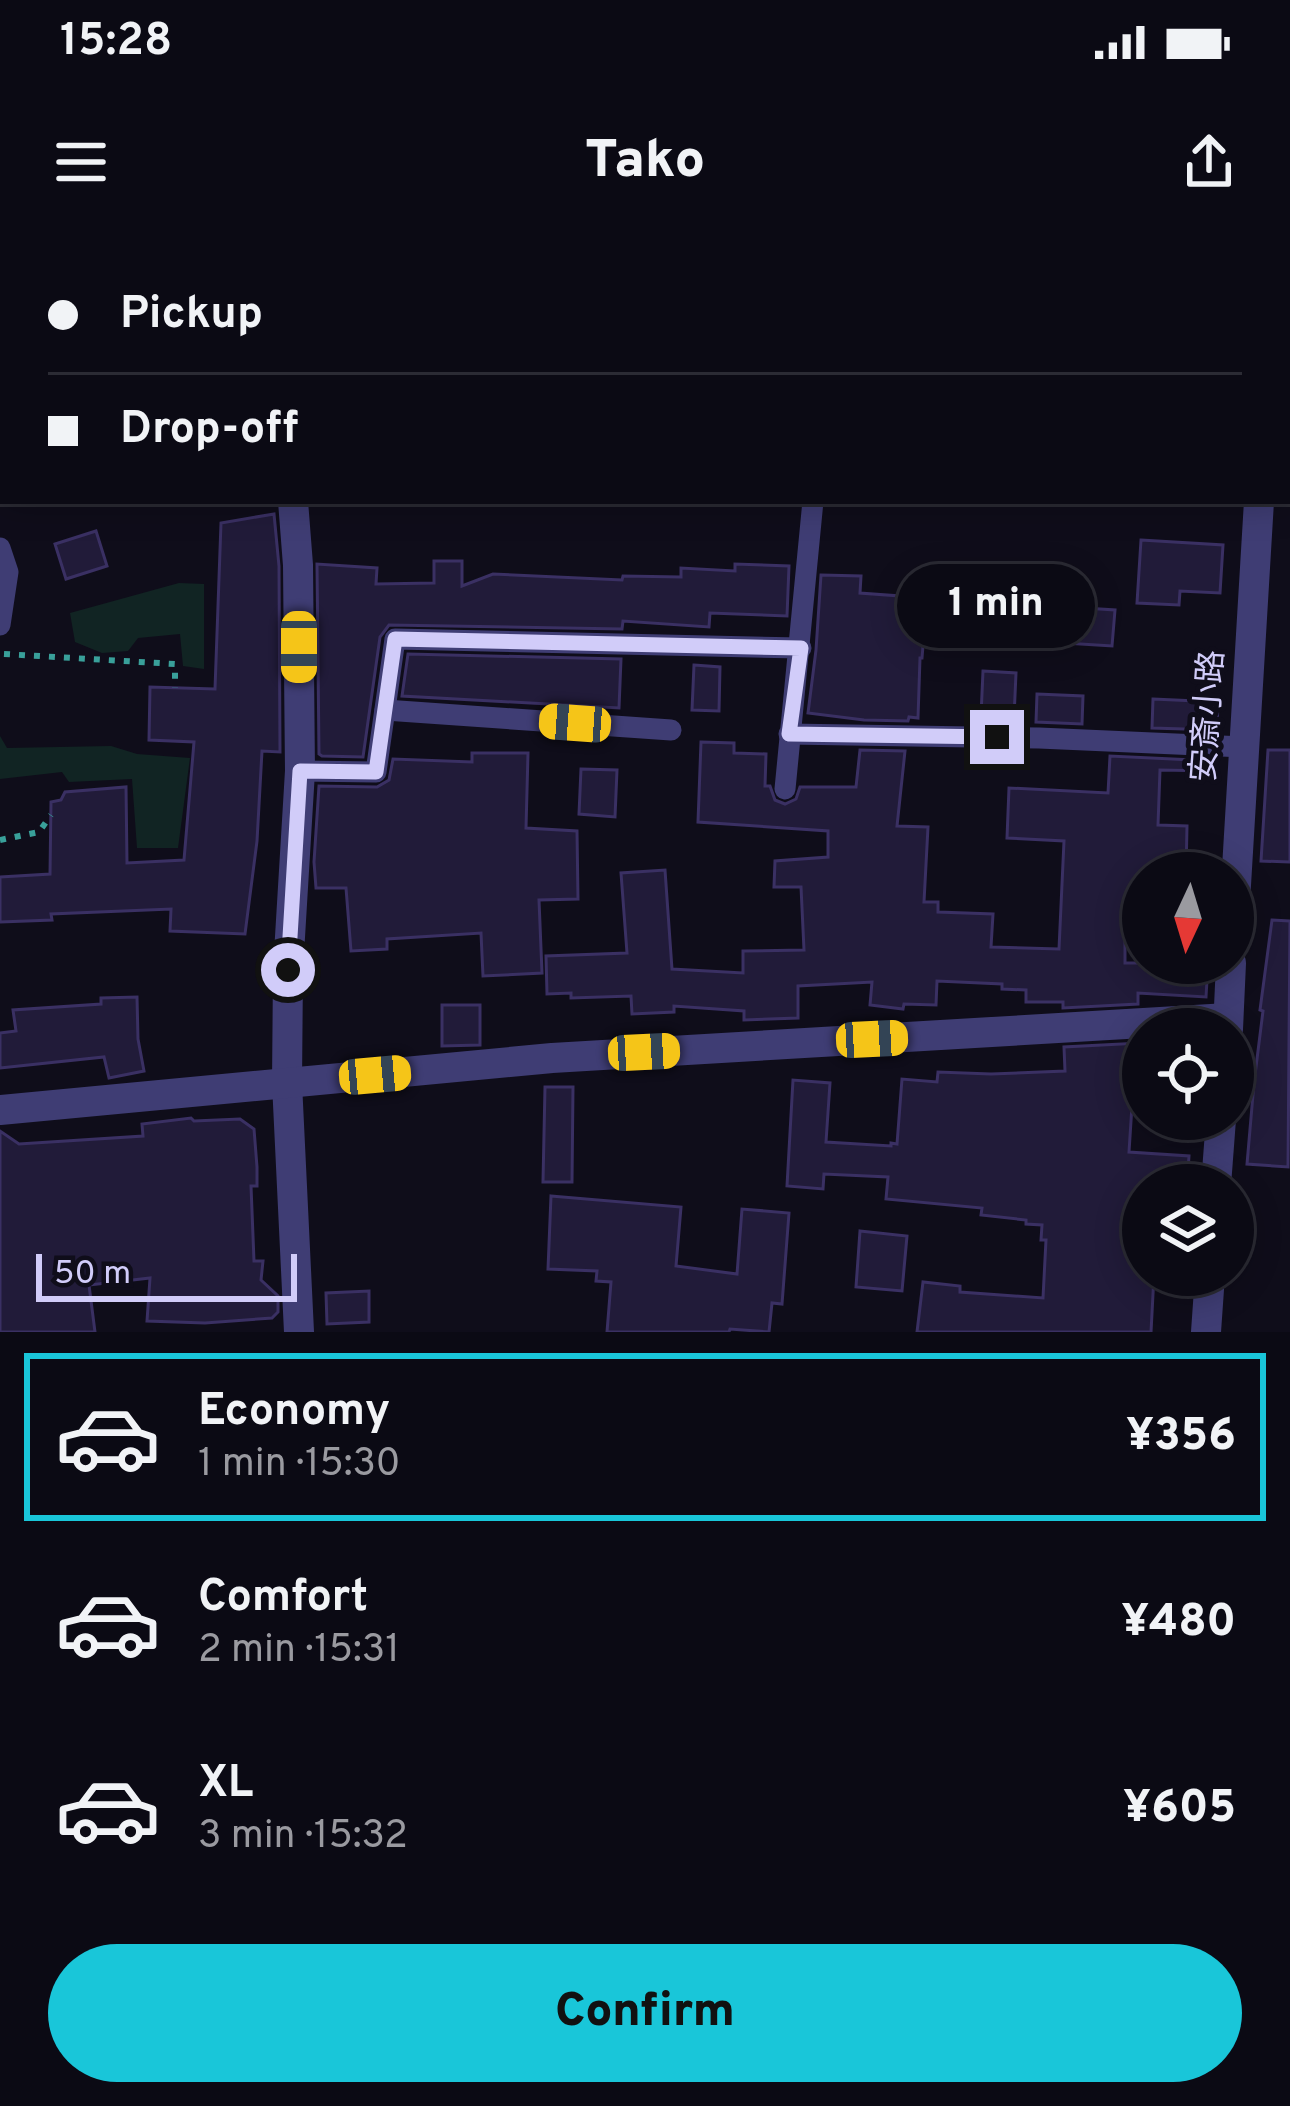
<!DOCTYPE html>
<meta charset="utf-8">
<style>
body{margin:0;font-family:Overpass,"Noto Sans JP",sans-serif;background:#191822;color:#f1f3f6;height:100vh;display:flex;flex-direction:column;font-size:45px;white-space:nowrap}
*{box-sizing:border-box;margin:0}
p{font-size:39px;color:#9a9aa0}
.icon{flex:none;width:66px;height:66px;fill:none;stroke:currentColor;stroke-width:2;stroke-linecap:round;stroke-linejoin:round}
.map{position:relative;height:1092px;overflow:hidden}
.panel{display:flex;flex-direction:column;background:#0b0a14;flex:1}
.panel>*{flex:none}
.guide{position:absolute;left:0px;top:0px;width:1290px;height:264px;box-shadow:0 6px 30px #0003,0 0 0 3px #2b2b34;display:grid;align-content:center;height:264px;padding:0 48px;background:#0b0a14}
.needle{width:78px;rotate:184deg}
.fabs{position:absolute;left:1122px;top:612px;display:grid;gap:24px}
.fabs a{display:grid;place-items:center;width:132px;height:132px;border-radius:50%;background:#0b0a14;box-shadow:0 6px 30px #0003,0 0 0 3px #2b2b34;font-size:60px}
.scale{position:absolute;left:36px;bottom:30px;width:261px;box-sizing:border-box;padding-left:12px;border:6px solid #d1ccf9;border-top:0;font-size:33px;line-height:42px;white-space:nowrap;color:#d1ccf9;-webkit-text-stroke:9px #0f0d1a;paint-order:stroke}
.end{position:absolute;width:54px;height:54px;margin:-27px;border:15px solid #d1ccf9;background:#111;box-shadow:0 0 0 6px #111}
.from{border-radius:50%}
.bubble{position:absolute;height:84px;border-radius:42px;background:#0b0a14;box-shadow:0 6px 30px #0003,0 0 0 3px #2b2b34;font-size:39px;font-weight:800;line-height:84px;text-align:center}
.car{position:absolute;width:36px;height:72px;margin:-36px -18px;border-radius:15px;box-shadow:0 0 9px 3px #0007;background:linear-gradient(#f5c518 24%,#345 0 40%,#f5c518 0 76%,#345 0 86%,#f5c518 0)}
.guide b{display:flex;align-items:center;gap:42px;height:114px;font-size:45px}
.guide b+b{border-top:3px solid #2b2b34}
.guide i{width:30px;height:30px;background:#f1f3f6}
ul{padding:21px 0 0;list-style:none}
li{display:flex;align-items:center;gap:36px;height:168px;margin:0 24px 18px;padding:0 24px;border:6px solid transparent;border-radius:0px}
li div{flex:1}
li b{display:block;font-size:45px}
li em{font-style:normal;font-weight:800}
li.on{border-color:#19c6d9}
li>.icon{width:108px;height:108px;stroke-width:1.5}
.cta{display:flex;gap:24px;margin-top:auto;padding:24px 48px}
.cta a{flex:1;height:138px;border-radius:72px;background:#19c6d9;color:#111;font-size:48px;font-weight:800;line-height:138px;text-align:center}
.status{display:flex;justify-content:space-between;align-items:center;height:84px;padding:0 60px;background:#0b0a14;direction:ltr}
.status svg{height:33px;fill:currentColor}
header{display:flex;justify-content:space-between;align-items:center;height:156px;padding:0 48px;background:#0b0a14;font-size:54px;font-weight:800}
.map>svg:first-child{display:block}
.green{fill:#112423}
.building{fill:#211b39;stroke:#3a3063;stroke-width:3}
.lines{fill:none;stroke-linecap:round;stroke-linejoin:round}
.path{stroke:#39a09a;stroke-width:6;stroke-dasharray:6 9;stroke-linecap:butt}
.service{stroke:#3f3d74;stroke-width:21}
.minor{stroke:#3f3d74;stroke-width:30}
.tertiary{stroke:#3f3d74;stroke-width:30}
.route{stroke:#d1ccf9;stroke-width:15}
.labels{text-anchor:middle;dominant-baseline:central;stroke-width:10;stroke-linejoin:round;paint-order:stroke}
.street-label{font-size:33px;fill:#d1ccf9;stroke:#0f0d1a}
</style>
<div class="status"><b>15:28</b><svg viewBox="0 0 49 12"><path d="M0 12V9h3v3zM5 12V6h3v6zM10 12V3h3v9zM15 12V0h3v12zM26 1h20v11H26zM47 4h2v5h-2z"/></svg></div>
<header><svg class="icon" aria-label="menu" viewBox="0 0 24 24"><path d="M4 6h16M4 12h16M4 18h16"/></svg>Tako<svg class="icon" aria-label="share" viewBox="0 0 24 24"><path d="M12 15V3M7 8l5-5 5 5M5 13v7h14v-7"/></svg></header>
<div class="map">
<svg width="1290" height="1092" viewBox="0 0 1290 1092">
<rect width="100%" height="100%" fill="#0f0d1a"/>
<!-- green -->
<g class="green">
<polygon points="179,343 204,344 204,429 183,426 180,394 138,398 128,411 102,413 75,402 70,373"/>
<polygon points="0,496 7,508 111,506 137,514 190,518 178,608 137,608 132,539 69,542 62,532 0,539"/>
</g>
<!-- building -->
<g class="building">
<polygon points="274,274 279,326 280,512 262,511 257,601 245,694 170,691 171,669 51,674 52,680 0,682 0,637 50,634 51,562 61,560 65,552 126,547 127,623 184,620 194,502 149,500 150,447 215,449 221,283"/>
<polygon points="96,291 107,326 66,339 55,304"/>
<polygon points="1141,300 1223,305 1220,353 1180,351 1179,365 1137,363"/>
<polygon points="434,321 462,321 462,346 493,334 622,340 623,336 681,337 681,328 735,331 735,324 789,326 787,376 710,373 709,387 623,381 622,389 389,385 380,397 363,517 322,516 319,514 317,324 377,328 376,344 434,343"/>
<polygon points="821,335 861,336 860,353 927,358 922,418 920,418 918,478 909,477 908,481 864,480 808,473 816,410"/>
<polygon points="1052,366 1115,370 1112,406 1049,402"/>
<polygon points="408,414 621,419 619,468 402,456"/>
<polygon points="694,425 720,427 719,471 692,470"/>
<polygon points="983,431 1016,433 1014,478 981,476"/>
<polygon points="1037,454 1083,456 1082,484 1036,482"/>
<polygon points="1153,459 1218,462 1217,490 1152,488"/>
<polygon points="701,502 734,503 734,513 766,514 765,546 770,546 775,560 785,564 796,559 800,547 856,547 860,510 905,511 897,586 928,587 924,662 938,662 938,672 993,674 991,707 1059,709 1064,601 1007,598 1009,548 1108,553 1110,516 1214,521 1214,531 1160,530 1158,585 1187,586 1186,633 1143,633 1143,664 1125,664 1125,723 1208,723 1206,757 1138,753 1138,764 1063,768 1063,762 1026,762 1026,750 1002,749 1002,744 937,741 936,765 904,764 903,769 870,765 872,742 798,746 798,778 744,780 744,771 674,766 674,772 632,774 631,756 571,758 571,753 547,754 546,716 627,713 621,633 665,630 672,729 743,733 743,711 804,710 801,647 774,647 775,621 828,617 828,591 698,582"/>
<polygon points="1268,510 1290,510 1290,622 1261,621"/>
<polygon points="472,513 528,513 526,588 577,591 578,659 539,660 542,733 483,736 481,693 387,699 387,709 351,711 346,648 316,648 314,622 319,546 377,547 389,540 393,519 472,522"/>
<polygon points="581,529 617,530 615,577 579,574"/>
<polygon points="1272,680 1290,681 1288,927 1247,924 1254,843 1263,771 1260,770"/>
<polygon points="137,757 138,799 144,831 109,838 104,817 0,828 0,793 16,791 13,770 101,764 101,758"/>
<polygon points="442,765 480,765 480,805 442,806"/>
<polygon points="1140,803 1141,824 1137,850 1133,850 1129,912 1189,916 1187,945 1143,945 1143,1035 1154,1035 1151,1092 917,1092 923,1042 960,1046 960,1052 1043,1058 1046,1000 1041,1000 1042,985 1026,984 1026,980 981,975 982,968 886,959 888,937 824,934 823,949 787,946 793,840 830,843 826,902 891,906 891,903 897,904 902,839 937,842 938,832 991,834 1065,831 1064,807"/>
<polygon points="545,847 573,847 572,942 543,942"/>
<polygon points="191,878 194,881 240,879 254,889 257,927 257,946 251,946 254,1021 263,1021 261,1040 278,1056 278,1072 272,1078 205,1083 147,1081 150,1038 89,1045 95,1092 0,1092 0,891 19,904 143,896 142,884"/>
<polygon points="551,956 681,967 676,1026 737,1034 742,969 789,973 782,1064 772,1063 769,1092 730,1089 729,1092 607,1092 611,1042 596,1041 597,1031 548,1029"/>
<polygon points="860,991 907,996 902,1051 856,1047"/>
<polygon points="369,1051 369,1082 327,1084 326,1053"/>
</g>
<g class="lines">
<!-- path -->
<g class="path">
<polyline points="4,414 175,424 175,448"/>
<polyline points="0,600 39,592 51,575"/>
</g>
<!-- service -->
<g class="service">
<polyline points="42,0 45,3"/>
<polyline points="214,3 218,0"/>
<polyline points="0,308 8,332 0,385"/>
<polyline points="385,470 671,490"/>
<polyline points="789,494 1039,498 1244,507"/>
<polyline points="300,531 376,532 395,399 801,408"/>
<polyline points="785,549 813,261"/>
</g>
<!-- minor -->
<g class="minor">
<polyline points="473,3 477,0"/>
<polyline points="0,234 3,233"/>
<polyline points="293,261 298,325 300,531 288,730 287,843 299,1092"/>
<polyline points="0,870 552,818 1228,778"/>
</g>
<!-- tertiary -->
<g class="tertiary">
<polyline points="1274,3 1274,0"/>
<polyline points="1287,122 1290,122"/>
<polyline points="1233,695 1259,261"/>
<polyline points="1228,789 1231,723"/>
<polyline points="1216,945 1221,879"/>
<polyline points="1206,1092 1210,1035"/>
</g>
</g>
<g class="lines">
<!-- route -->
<polyline class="route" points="288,730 300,531 376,532 395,399 801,408 789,494 997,497"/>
</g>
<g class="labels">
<!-- street labels -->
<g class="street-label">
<text transform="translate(1210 476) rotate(-86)">安斎小路</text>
</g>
</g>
</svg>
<div class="fabs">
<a><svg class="needle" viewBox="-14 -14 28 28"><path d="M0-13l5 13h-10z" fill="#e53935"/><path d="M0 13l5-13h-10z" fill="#9a9aa0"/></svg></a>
<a><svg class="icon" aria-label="locate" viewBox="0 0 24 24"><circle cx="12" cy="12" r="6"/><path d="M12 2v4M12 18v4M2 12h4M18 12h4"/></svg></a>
<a><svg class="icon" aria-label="layers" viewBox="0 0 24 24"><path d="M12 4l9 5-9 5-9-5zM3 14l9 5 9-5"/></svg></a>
</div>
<div class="scale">50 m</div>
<i class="end from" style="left:288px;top:730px"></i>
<i class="end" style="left:997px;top:497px"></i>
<div class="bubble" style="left:897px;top:324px;width:198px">1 min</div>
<i class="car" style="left:299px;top:407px;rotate:180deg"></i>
<i class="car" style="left:575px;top:483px;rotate:274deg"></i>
<i class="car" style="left:872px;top:799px;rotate:87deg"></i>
<i class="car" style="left:644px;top:812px;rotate:87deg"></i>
<i class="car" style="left:375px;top:835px;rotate:85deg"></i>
<div class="guide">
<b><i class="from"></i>Pickup</b>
<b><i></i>Drop-off</b>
</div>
</div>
<section class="panel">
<ul>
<li class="on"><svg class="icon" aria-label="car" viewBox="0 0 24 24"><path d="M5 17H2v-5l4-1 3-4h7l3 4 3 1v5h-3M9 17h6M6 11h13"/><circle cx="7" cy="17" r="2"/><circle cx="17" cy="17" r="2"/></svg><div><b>Economy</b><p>1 min · 15:30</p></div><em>¥356</em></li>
<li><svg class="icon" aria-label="car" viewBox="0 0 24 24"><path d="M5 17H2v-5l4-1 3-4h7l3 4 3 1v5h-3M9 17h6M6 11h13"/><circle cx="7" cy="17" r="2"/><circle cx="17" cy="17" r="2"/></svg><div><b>Comfort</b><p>2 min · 15:31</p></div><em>¥480</em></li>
<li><svg class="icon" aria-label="car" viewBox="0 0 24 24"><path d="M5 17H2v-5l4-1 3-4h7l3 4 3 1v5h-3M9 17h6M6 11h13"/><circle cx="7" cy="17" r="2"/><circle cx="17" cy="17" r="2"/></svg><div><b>XL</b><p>3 min · 15:32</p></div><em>¥605</em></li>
</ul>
<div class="cta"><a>Confirm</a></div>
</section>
